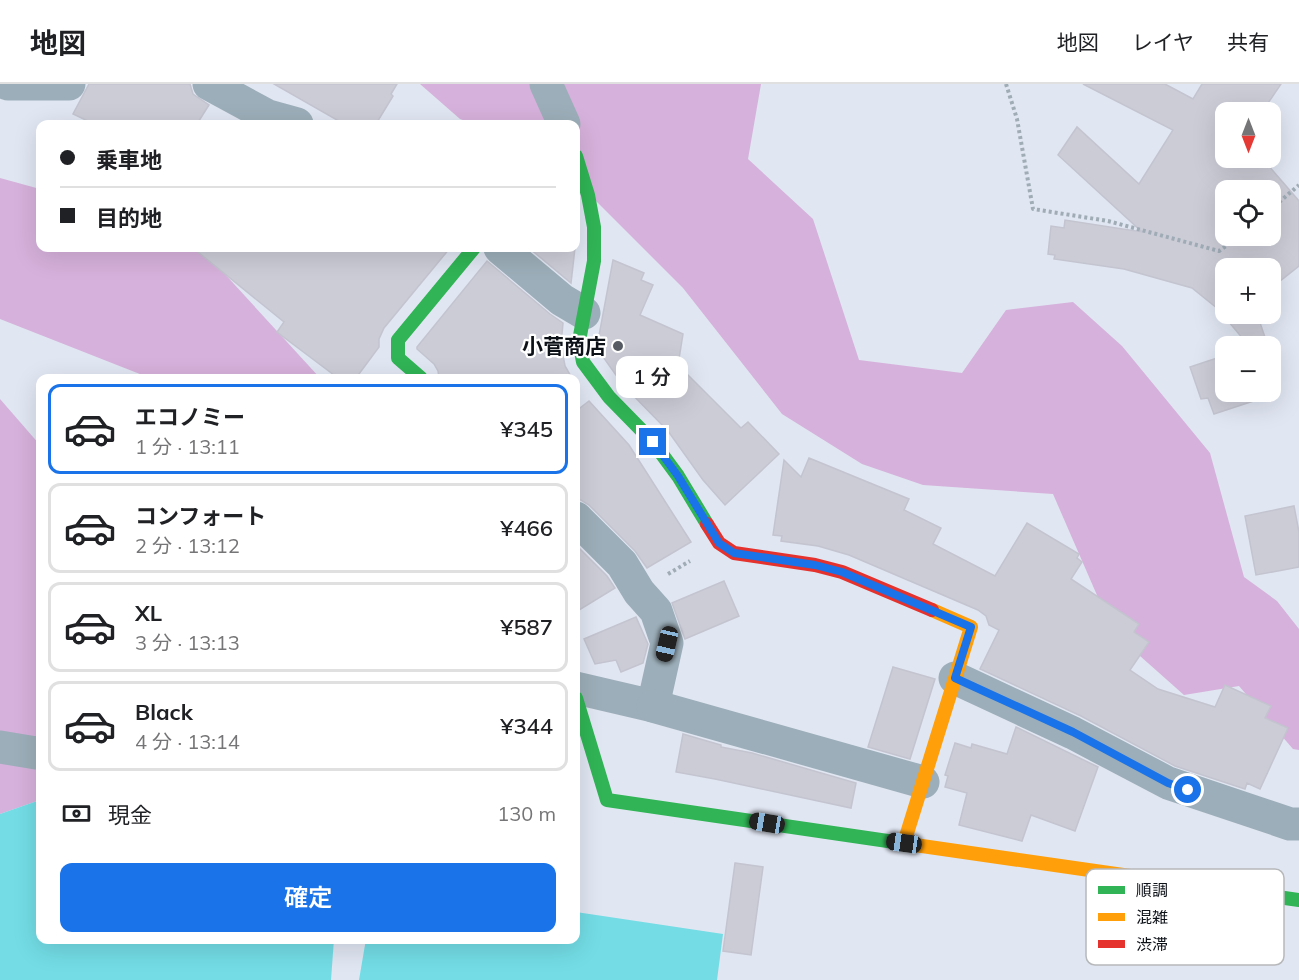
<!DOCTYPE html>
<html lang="ja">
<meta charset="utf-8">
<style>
body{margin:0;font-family:Mulish,"Noto Sans JP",sans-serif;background:#f2f2f2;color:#202124;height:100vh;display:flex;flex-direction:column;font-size:22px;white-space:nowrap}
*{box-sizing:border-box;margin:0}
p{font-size:20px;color:#757577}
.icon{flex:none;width:33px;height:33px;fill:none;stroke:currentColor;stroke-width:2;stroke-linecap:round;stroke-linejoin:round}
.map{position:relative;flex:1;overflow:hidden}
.sheet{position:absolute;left:36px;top:290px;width:544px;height:570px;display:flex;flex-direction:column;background:#fff;border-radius:12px;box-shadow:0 6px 24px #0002}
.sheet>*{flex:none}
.banner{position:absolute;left:36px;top:36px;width:544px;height:132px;border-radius:12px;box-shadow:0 6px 24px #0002;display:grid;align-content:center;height:132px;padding:0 24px;background:#fff}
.needle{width:39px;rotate:180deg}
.controls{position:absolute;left:1215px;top:18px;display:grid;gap:12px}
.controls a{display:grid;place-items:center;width:66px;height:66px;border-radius:12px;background:#fff;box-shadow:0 6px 24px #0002;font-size:30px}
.end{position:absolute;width:27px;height:27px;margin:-14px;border:8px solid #1a73e8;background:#fff;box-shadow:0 0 0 3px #fff}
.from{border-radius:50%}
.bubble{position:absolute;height:42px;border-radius:12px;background:#fff;box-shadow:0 6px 24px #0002;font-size:20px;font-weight:600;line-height:42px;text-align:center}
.car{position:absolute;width:18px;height:36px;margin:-18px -9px;border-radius:8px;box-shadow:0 0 4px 2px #0007;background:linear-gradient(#222 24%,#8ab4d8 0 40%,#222 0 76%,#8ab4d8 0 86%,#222 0)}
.banner b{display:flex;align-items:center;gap:21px;height:57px;font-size:22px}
.banner b+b{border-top:2px solid #e0e0e0}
.banner i{width:15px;height:15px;background:#202124}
ul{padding:10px 0 0;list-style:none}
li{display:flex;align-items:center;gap:18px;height:90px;margin:0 12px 9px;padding:0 12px;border:3px solid #e0e0e0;border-radius:12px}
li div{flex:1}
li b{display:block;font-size:22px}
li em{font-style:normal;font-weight:600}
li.selected{border-color:#1a73e8}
li>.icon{width:54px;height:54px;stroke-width:1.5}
.pay{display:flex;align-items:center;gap:15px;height:66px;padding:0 24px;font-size:22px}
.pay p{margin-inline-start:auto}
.cta{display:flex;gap:12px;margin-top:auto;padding:12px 24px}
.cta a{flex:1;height:69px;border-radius:12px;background:#1a73e8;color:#fff;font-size:24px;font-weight:600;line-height:69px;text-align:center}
header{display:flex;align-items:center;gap:36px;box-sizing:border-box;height:84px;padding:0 30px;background:#fff;border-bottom:2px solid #e0e0e0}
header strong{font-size:28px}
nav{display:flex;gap:33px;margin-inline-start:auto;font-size:21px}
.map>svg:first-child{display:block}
.forest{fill:#d6b1db}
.water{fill:#73dce5}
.building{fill:#cbccd6;stroke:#c3c4cf;stroke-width:1.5;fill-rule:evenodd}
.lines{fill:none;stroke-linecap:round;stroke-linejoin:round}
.path{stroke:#9facb6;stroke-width:4;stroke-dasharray:3 3;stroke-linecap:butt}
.street{stroke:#9caeb9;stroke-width:33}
.fast{stroke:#30b455;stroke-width:14}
.slow{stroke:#ff9f0a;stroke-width:14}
.jam{stroke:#e5322d;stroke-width:14}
.route{stroke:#1a73e8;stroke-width:8}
.poi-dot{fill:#575c64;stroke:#fff;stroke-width:2}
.labels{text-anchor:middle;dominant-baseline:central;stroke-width:4.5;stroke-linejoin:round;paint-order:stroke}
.poi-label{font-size:21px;font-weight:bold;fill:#0d1118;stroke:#fff;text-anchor:end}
.key{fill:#fff;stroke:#b6b8ba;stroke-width:1.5}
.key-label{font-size:16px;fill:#0d1118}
</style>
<header>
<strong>地図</strong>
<nav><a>地図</a><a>レイヤ</a><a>共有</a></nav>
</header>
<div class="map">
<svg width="1299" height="896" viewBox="0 0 1299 896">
<rect width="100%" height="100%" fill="#e0e6f2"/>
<!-- forest -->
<g class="forest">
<polygon points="420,0 761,0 748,75 813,135 859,276 962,289 1006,226 1073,218 1122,262 1210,369 1244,493 1277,517 1299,545 1299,666 1293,665 1239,602 1184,611 1113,548 1053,410 923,401 862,380 782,330 683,204 576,97 576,40 474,40 460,35"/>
<polygon points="0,94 40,105 40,164 201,164 320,294 150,294 0,235"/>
<polygon points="0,315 40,361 40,716 0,730"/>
</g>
<!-- water -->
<g class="water">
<polygon points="40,716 40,855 334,855 331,896 0,896 0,730"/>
<polygon points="576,828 723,850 717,896 359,896 366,855 576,855"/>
</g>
<!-- building -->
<g class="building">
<polygon points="89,0 190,0 193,10 209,21 197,40 94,40 73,30"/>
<polygon points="274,0 397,0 391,10 393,12 376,40 344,40"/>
<path d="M 1083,0 L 1165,0 L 1193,15 L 1202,0 L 1281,0 L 1262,28 L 1226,28 L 1226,74 L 1262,74 L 1299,117 L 1299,182 L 1270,205 L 1270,184 L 1226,184 L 1226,230 L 1257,230 L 1268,262 L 1249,262 L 1218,225 L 1192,204 L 1124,185 L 1054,175 L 1055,171 L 1048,170 L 1051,142 L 1064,144 L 1065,136 L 1142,148 L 1058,71 L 1077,43 L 1139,100 L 1173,46 ZM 1226,106 L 1270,106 L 1270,152 L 1226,152 Z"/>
<polygon points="193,164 450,164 384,244 379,255 379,263 356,294 338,294 277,248 284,238"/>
<polygon points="529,164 575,164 571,199"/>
<polygon points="613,176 644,189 641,196 653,201 640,231 683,250 678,281 741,344 748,338 779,370 725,421 703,396 668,347 623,301 601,270 598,257"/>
<polygon points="487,177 550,230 563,239 561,261 565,282 572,294 439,294 438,287 434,280 417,265 417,263"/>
<polygon points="1226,271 1226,308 1270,308 1272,311 1214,330 1208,314 1201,315 1190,283"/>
<polygon points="589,317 629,361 691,458 647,484 635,467 589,421 581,416 576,416 576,327"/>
<polygon points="809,374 909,415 904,426 941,444 933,460 995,492 1027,439 1079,470 1077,474 1082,478 1071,495 1139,540 1134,548 1149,558 1130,586 1158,605 1215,623 1225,601 1271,622 1265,634 1288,644 1260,705 1247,699 1245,705 1175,682 1081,632 980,585 999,546 989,541 986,532 978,526 849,471 818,462 781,457 782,452 773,451 784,376 801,393"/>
<polygon points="1294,422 1299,448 1299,483 1256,491 1245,432"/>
<polygon points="576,461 607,492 615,504 576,528"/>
<polygon points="724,497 739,532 685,555 672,519"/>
<polygon points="636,533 648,560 643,579 621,588 616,576 595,580 584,555"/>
<polygon points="893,583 935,595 910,675 868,663"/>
<polygon points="1016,643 1098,683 1075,747 1031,731 1022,757 959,741 967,709 945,703 948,692 945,691 955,659 971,664 972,660 1007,670"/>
<polygon points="683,650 721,661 721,663 752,669 856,699 851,724 715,695 676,688"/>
<polygon points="735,779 763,783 751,871 723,867"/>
</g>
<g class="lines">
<!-- path -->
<g class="path">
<polyline points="1006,0 1017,35 1033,125 1108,137 1219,167 1240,152"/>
<polyline points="1270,126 1299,101"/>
<polyline points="668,490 690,477"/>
</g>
<!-- street -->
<g class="street">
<polyline points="8,0 69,0"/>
<polyline points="209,0 268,32 297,40"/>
<polyline points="546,0 564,40"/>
<polyline points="500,164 562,216 584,229"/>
<polyline points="576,434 622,480 639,508 656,527 667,559 653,622 576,604"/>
<polyline points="955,594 1073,649 1168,699 1290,740 1299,740"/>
<polyline points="653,622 923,698"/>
<polyline points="0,663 36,669 40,668"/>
</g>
<!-- fast -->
<g class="fast">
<polyline points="576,72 588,111 594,143 594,177 579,257 583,278 609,313 653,358 678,392 707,440"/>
<polyline points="421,294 398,274 398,256 474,164"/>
<polyline points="576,614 607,716 915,761"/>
<polyline points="1172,798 1299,816"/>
</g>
<!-- slow -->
<g class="slow">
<polyline points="904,759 971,543 932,526"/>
<polyline points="915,761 1172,798"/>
</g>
<!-- jam -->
<polyline class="jam" points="707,440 719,459 734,469 815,481 842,488 932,526"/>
</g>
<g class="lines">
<!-- route -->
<polyline class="route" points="653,358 678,392 719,459 734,469 815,481 842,488 971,543 955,594 1073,648 1168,699 1188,706"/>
</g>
<!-- markers -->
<circle class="poi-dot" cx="618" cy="262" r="6"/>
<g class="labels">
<!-- poi labels -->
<g class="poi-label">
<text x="606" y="262">小菅商店</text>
</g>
</g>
<!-- legend -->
<rect x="1086" y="785" width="198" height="96" rx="9" class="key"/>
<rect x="1098" y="802" width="27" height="8" fill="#30b455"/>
<rect x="1098" y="829" width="27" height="8" fill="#ff9f0a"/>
<rect x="1098" y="856" width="27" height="8" fill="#e5322d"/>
<g class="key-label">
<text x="1136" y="812">順調</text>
<text x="1136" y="839">混雑</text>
<text x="1136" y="866">渋滞</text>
</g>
</svg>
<div class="controls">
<a><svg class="needle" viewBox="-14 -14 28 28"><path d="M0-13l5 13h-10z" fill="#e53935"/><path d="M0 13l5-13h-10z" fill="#757577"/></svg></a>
<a><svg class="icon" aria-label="locate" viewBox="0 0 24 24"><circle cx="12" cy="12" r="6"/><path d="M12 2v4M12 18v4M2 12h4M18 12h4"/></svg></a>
<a>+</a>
<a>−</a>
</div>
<i class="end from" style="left:1188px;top:706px"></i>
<i class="end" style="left:653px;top:358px"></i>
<div class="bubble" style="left:616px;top:272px;width:72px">1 分</div>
<i class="car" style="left:667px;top:560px;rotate:193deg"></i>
<i class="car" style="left:767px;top:739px;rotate:279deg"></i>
<i class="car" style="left:904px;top:759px;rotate:278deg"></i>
<div class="banner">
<b><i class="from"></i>乗車地</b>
<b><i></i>目的地</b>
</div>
<section class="sheet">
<ul>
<li class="selected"><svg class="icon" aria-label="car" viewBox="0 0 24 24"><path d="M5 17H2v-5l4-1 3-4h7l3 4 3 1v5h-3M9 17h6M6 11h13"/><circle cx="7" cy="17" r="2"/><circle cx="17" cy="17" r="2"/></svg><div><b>エコノミー</b><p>1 分 · 13:11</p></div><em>¥345</em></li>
<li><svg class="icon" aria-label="car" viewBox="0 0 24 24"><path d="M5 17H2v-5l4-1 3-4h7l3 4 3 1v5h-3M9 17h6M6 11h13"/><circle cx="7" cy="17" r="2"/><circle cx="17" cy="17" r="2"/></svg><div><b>コンフォート</b><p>2 分 · 13:12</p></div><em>¥466</em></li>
<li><svg class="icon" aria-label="car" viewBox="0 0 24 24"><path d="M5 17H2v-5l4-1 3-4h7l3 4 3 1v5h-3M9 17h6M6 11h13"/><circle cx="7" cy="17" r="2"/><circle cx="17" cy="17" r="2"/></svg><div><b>XL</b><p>3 分 · 13:13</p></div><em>¥587</em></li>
<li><svg class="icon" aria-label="car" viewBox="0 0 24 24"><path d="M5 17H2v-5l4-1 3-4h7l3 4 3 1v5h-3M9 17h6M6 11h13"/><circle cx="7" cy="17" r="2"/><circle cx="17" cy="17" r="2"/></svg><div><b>Black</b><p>4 分 · 13:14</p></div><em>¥344</em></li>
</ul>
<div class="pay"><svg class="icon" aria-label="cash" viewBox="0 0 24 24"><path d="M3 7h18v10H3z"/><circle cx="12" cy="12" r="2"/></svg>現金<p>130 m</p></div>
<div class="cta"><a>確定</a></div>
</section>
</div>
